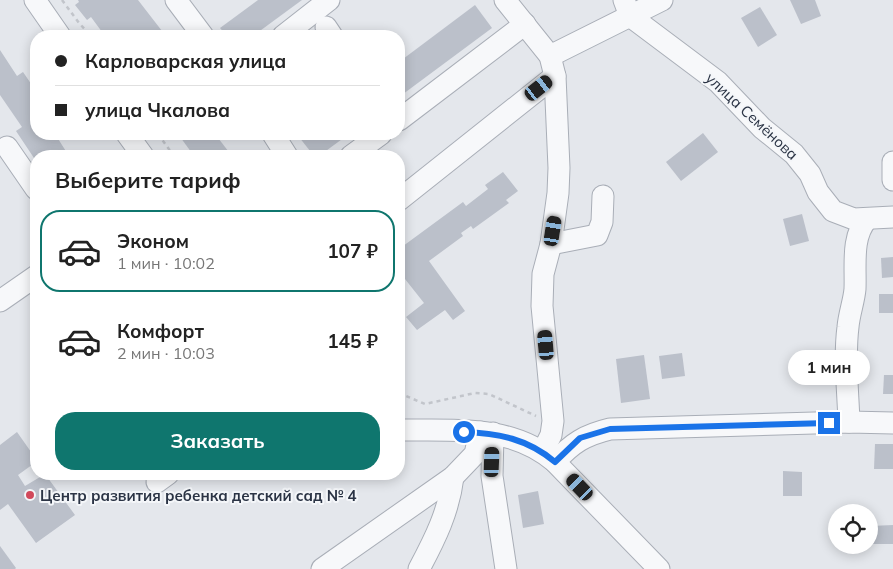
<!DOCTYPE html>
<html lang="ru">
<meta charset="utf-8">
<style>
body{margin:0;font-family:Mulish,sans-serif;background:#f2f2f2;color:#222;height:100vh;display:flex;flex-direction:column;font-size:19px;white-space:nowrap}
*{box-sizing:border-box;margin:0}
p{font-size:16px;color:#767676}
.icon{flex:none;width:28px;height:28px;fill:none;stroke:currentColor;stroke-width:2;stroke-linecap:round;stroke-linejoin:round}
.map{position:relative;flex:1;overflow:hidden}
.sheet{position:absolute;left:30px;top:150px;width:375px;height:330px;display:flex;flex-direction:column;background:#fff;border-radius:20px;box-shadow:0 2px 12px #0003}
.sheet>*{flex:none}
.guide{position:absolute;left:30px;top:30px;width:375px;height:110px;border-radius:20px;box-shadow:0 2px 12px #0003;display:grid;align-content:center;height:110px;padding:0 25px;background:#fff}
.controls{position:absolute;left:828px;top:504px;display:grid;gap:10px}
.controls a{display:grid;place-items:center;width:50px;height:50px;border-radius:50%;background:#fff;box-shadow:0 2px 12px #0003;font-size:25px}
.end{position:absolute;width:22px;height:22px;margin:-11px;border:6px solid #1a73e8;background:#fff;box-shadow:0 0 0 2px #fff}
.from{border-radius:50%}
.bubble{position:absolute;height:35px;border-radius:18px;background:#fff;box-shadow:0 2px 12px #0003;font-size:16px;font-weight:700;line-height:35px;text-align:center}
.car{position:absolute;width:15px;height:30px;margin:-15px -8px;border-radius:6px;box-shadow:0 0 4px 1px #0007;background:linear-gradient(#222 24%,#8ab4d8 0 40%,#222 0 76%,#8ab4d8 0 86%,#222 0)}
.guide b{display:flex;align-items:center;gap:18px;height:48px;font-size:19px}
.guide b+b{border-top:1px solid #e0e0e0}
.guide i{width:12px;height:12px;background:#222}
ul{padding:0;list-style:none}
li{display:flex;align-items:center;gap:15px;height:82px;margin:0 10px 8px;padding:0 15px;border:2px solid transparent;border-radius:20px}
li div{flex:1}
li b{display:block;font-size:19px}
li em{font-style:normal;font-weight:700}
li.on{border-color:#0f766e}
li>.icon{width:45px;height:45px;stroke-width:1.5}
h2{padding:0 25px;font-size:22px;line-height:60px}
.primary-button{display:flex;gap:10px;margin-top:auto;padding:10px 25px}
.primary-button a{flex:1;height:58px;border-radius:20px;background:#0f766e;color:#fff;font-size:20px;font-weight:700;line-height:58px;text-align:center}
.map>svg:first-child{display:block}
.building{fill:#bbc0ca}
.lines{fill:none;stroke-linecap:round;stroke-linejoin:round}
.minor-casing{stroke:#a9aeb7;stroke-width:23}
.path{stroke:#c2c5cb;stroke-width:2.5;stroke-dasharray:4 4;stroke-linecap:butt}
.minor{stroke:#f7f8fa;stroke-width:21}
.route{stroke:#1a73e8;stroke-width:6}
.poi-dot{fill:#d1495b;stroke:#f4f6f9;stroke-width:2}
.labels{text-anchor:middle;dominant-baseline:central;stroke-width:4;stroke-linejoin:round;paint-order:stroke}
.street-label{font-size:15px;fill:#2b3445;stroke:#f4f6f9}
.poi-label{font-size:15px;font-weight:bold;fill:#2b3445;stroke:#f4f6f9;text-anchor:start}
</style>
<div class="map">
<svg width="893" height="569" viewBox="0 0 893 569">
<rect width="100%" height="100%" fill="#e4e7ec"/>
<!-- building -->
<g class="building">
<polygon points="78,0 138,0 162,31 155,36 105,36 91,17 87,20 75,5 79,2"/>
<polygon points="258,0 302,0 253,36 227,36 220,28"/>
<polygon points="790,0 815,0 821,16 801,24"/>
<polygon points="475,5 492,28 399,97 399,62"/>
<polygon points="760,7 777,35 758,47 741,18"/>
<polygon points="0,50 17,76 23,72 36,91 36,134 55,134 69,156 75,152 78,156 36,156 36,161 16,131 22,127 0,95"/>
<polygon points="703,133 718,152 681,181 666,162"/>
<polygon points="178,134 215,134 232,156 194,156"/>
<polygon points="303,134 349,134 319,156 314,156 299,137"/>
<polygon points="503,172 518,191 506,200 509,203 473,229 471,226 461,233 463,236 429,261 465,311 453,320 445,310 417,330 406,317 424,303 405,279 399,284 399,249 463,202 466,206 488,189 485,185"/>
<polygon points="802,214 809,241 790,246 783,219"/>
<polygon points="893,257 893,277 882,278 881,258"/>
<rect x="879" y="294" width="14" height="19"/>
<polygon points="682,353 685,376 662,379 659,356"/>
<polygon points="644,355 650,399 621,403 616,359"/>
<polygon points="884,375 893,375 893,394 883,394"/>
<polygon points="17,432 36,459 36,462 18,475 25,486 45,474 75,515 36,543 8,504 0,510 0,445"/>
<polygon points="875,444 893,444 893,469 874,469"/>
<polygon points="783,471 802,472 802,496 783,496"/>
<polygon points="538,491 544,524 523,528 518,495"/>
<polygon points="893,525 893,544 872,544 871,526"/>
<polygon points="0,546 16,568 15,569 0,569"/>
</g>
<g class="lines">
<defs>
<g id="minor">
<polyline points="35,0 60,36"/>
<polyline points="176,0 203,36"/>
<polyline points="505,0 550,56 555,76 559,168 558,193 551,244 543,274 542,306 553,421 551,435 543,451"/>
<polyline points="624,0 630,16 718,82 762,128 794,154 810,174 818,192 833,211 854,219 893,217"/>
<polyline points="326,27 332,36"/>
<polyline points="283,36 329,0"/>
<polyline points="550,56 662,0"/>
<polyline points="399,120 525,24"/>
<polyline points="127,134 143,156"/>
<polyline points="273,134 287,156"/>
<polyline points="7,147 36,189"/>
<polyline points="351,156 381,134"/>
<polyline points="893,162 893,180"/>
<polyline points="399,200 555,76"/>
<polyline points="551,244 597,235 602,222 603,196"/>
<polyline points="0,301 36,276"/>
<path d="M 849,422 C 848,391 844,358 848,327 C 849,314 854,301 855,289 C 856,266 851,237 867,219"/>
<path d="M 399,430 C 453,431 512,424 555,462 L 659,569"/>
<polyline points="493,433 492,476 506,569"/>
<path d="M 555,462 C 572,443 585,435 610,429 L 849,422 L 893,423"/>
<polyline points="157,482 168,474"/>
<polyline points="322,569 453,477 475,454 480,432"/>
<path d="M 419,569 C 435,539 449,511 453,477"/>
</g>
</defs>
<!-- minor casing -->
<use href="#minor" class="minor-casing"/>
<!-- path -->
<g class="path">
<polyline points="62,0 79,23 91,36"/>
<polyline points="158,134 174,156"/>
<polyline points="399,393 425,404 475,393 489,394 536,416"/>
</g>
<!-- minor -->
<use href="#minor" class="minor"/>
</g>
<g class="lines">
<!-- route -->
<path class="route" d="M 464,432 C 498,433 528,439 555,462 L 580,438 L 610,429 L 829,423"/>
</g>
<!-- markers -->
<circle class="poi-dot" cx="30" cy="495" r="5"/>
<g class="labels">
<!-- street labels -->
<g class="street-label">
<text transform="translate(752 116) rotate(43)">улица Семёнова</text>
</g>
<!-- poi labels -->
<g class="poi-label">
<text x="40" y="495">Центр развития ребенка детский сад № 4</text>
</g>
</g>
</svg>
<div class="controls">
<a><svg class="icon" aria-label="locate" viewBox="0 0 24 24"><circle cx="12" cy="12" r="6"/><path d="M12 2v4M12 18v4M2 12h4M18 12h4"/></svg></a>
</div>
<i class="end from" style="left:464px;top:432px"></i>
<i class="end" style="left:829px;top:423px"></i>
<div class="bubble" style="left:788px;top:350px;width:82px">1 мин</div>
<i class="car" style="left:539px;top:88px;rotate:52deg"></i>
<i class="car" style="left:553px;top:231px;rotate:9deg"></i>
<i class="car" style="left:546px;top:345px;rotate:355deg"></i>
<i class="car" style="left:492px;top:462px;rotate:2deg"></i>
<i class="car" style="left:580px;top:487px;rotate:316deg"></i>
<div class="guide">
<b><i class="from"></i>Карловарская улица</b>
<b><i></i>улица Чкалова</b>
</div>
<section class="sheet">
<h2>Выберите тариф</h2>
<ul>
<li class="on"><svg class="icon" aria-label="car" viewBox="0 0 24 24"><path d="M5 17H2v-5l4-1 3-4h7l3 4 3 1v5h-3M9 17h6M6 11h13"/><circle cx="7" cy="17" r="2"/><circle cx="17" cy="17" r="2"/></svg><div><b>Эконом</b><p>1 мин · 10:02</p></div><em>107 ₽</em></li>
<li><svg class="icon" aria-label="car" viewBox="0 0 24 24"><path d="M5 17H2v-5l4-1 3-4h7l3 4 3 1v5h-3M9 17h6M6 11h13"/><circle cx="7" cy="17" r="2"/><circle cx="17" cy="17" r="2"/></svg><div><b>Комфорт</b><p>2 мин · 10:03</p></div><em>145 ₽</em></li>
</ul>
<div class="primary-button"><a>Заказать</a></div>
</section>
</div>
